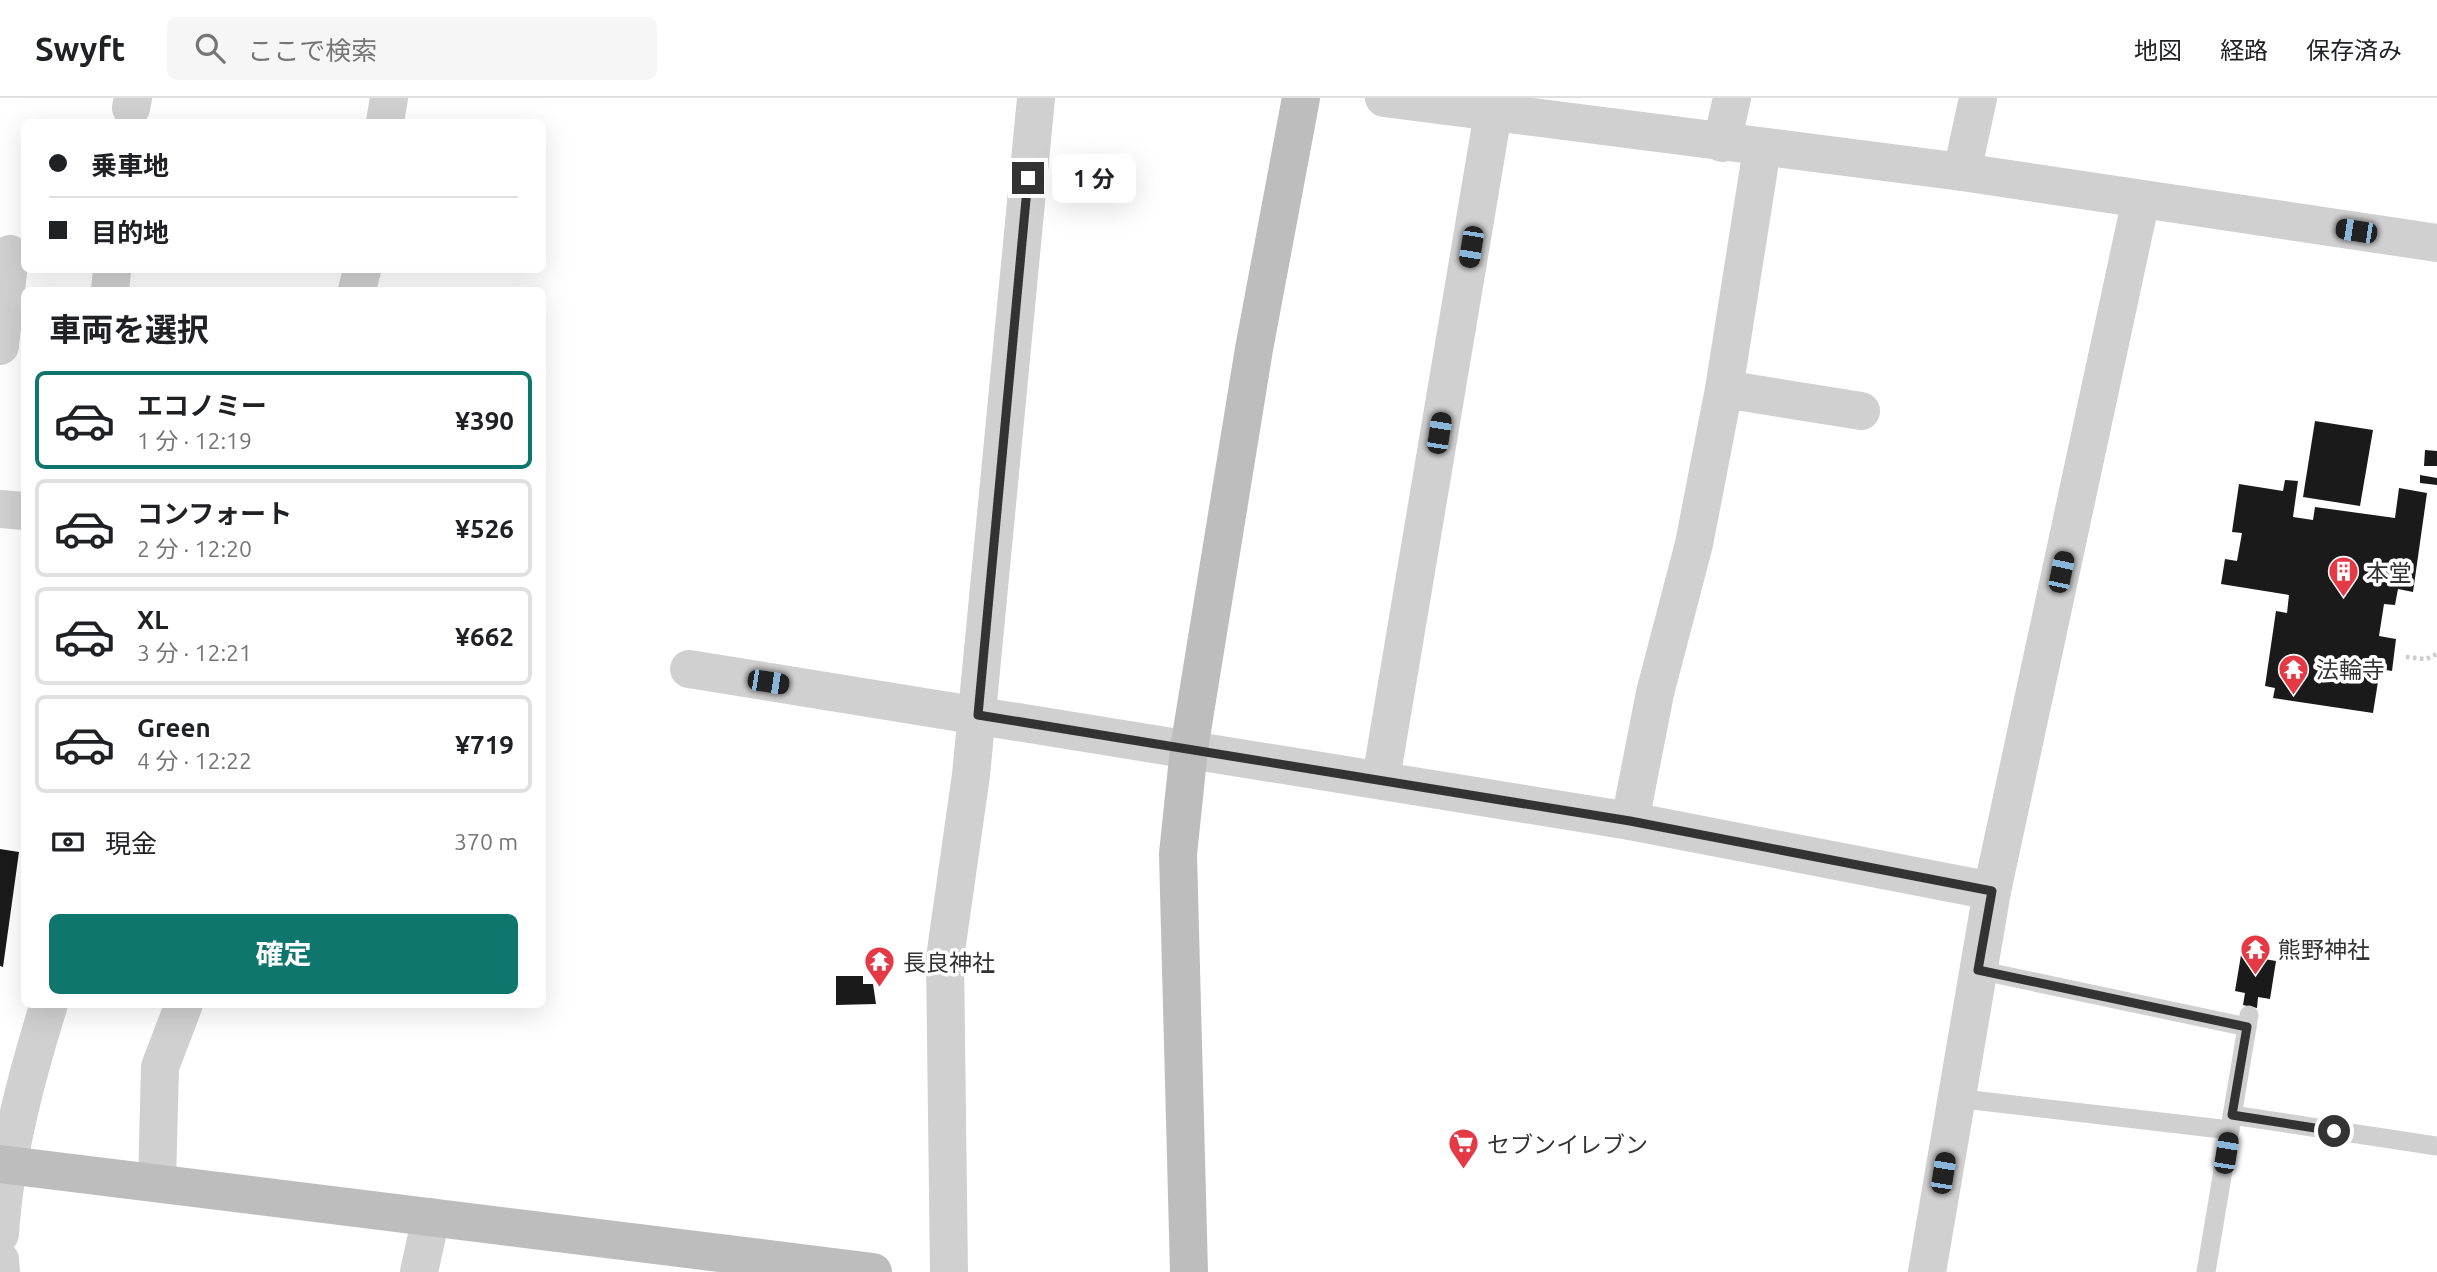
<!DOCTYPE html>
<html lang="ja">
<meta charset="utf-8">
<style>
body{margin:0;font-family:Ubuntu,"Noto Sans JP",sans-serif;background:#f6f6f6;color:#202124;height:100vh;display:flex;flex-direction:column;font-size:26px;white-space:nowrap}
*{box-sizing:border-box;margin:0}
p{font-size:23px;color:#757577}
.icon{flex:none;width:38px;height:38px;fill:none;stroke:currentColor;stroke-width:2;stroke-linecap:round;stroke-linejoin:round}
.map{position:relative;flex:1;overflow:hidden}
.panel{position:absolute;left:21px;top:189px;width:525px;height:721px;display:flex;flex-direction:column;background:#fff;border-radius:10px;box-shadow:0 7px 28px #0002}
.panel>*{flex:none}
.top-card{position:absolute;left:21px;top:21px;width:525px;height:154px;border-radius:10px;box-shadow:0 7px 28px #0002;display:grid;align-content:center;height:154px;padding:0 28px;background:#fff}
.end{position:absolute;width:32px;height:32px;margin:-16px;border:9px solid #333;background:#fff;box-shadow:0 0 0 4px #fff}
.from{border-radius:50%}
.bubble{position:absolute;height:49px;border-radius:10px;background:#fff;box-shadow:0 7px 28px #0002;font-size:23px;font-weight:700;line-height:49px;text-align:center}
.car{position:absolute;width:21px;height:42px;margin:-21px -10px;border-radius:9px;box-shadow:0 0 5px 2px #0007;background:linear-gradient(#222 24%,#8ab4d8 0 40%,#222 0 76%,#8ab4d8 0 86%,#222 0)}
.top-card b{display:flex;align-items:center;gap:24px;height:66px;font-size:26px}
.top-card b+b{border-top:2px solid #e0e0e0}
.top-card i{width:18px;height:18px;background:#202124}
ul{padding:0;list-style:none}
li{display:flex;align-items:center;gap:21px;height:98px;margin:0 14px 10px;padding:0 14px;border:4px solid #e0e0e0;border-radius:10px}
li div{flex:1}
li b{display:block;font-size:26px}
li em{font-style:normal;font-weight:700}
li.selected{border-color:#0f766e}
li>.icon{width:63px;height:63px;stroke-width:1.5}
h2{padding:0 28px;font-size:32px;line-height:84px}
.pay{display:flex;align-items:center;gap:18px;height:77px;padding:0 28px;font-size:26px}
.pay p{margin-inline-start:auto}
.primary-button{display:flex;gap:14px;margin-top:auto;padding:14px 28px}
.primary-button a{flex:1;height:80px;border-radius:10px;background:#0f766e;color:#fff;font-size:28px;font-weight:700;line-height:80px;text-align:center}
header{display:flex;align-items:center;gap:42px;box-sizing:border-box;height:98px;padding:0 35px;background:#fff;border-bottom:2px solid #e0e0e0}
header strong{font-size:33px}
nav{display:flex;gap:38px;margin-inline-start:auto;font-size:24px}
.search{width:490px;height:63px;background:#f6f6f6;display:flex;align-items:center;gap:18px;box-sizing:border-box;padding:0 24px;border-radius:10px;color:#757577;font-size:26px}
.map>svg:first-child{display:block}
.building{fill:#1a1a1a}
.lines{fill:none;stroke-linecap:round;stroke-linejoin:round}
.path{stroke:#cdcdcd;stroke-width:4.5;stroke-dasharray:3.5 3.5;stroke-linecap:butt}
.lane{stroke:#d0d0d0;stroke-width:19}
.street{stroke:#d0d0d0;stroke-width:38}
.secondary{stroke:#bdbdbd;stroke-width:38}
.route{stroke:#333;stroke-width:9}
.labels{text-anchor:middle;dominant-baseline:central;stroke-width:7;stroke-linejoin:round;paint-order:stroke}
.poi-label{font-size:23px;fill:#333;stroke:#fff;text-anchor:start}
</style>
<header>
<strong>Swyft</strong>
<div class="search"><svg class="icon" aria-label="search" viewBox="0 0 24 24"><circle cx="10" cy="10" r="6"/><path d="M15 15l6 6"/></svg>ここで検索</div>
<nav><a>地図</a><a>経路</a><a>保存済み</a></nav>
</header>
<div class="map">
<svg width="2437" height="1174" viewBox="0 0 2437 1174">
<rect width="100%" height="100%" fill="#fff"/>
<!-- building -->
<g class="building">
<polygon points="2315,323 2373,332 2360,408 2303,399"/>
<polygon points="2425,352 2437,353 2437,368 2424,368"/>
<polygon points="2420,377 2437,380 2437,387 2420,385"/>
<polygon points="2285,382 2298,383 2293,419 2313,422 2315,409 2395,420 2399,390 2427,395 2413,494 2398,491 2395,507 2384,506 2379,538 2396,541 2392,573 2380,571 2373,615 2273,600 2275,590 2265,588 2276,513 2287,515 2289,497 2221,486 2225,461 2237,463 2242,435 2232,434 2239,386 2283,393"/>
<polygon points="0,751 19,754 3,869 0,868"/>
<polygon points="2241,857 2276,863 2270,901 2258,899 2257,910 2243,907 2245,895 2235,893"/>
<polygon points="836,878 863,878 863,886 873,886 876,906 836,907"/>
</g>
<g class="lines">
<!-- path -->
<polyline class="path" points="2406,559 2426,561 2437,556"/>
<!-- lane -->
<g class="lane">
<polyline points="1978,872 2247,929"/>
<polyline points="1955,1000 2230,1032"/>
<polyline points="2232,1017 2437,1048"/>
<polyline points="2206,1174 2249,917"/>
</g>
<!-- street -->
<g class="street">
<polyline points="1384,0 1962,74 2437,145"/>
<polyline points="131,10 133,0"/>
<polyline points="385,24 389,0"/>
<polyline points="1722,45 1732,0"/>
<polyline points="1962,74 1978,0"/>
<polyline points="110,192 112,173"/>
<polyline points="357,192 362,172"/>
<polyline points="0,248 10,156"/>
<polyline points="1724,291 1861,313"/>
<polyline points="0,411 24,413"/>
<polyline points="689,571 1630,723 1992,793"/>
<polyline points="1381,681 1493,15"/>
<polyline points="1630,723 1655,595 1694,446 1724,291 1762,51"/>
<polyline points="157,1085 160,969 184,906"/>
<path d="M 0,1136 C 5,1059 26,980 49,906"/>
<polyline points="0,1162 1,1174"/>
<polyline points="419,1174 431,1119"/>
<polyline points="949,1174 945,860 971,677 1036,0"/>
<polyline points="1927,1174 1992,793 2141,101"/>
</g>
<!-- secondary -->
<g class="secondary">
<polyline points="0,1066 873,1174"/>
<polyline points="1189,1174 1178,756 1189,651 1254,251 1301,0"/>
</g>
</g>
<g class="lines">
<!-- route -->
<polyline class="route" points="1028,80 978,617 1630,723 1992,793 1978,872 2247,929 2232,1017 2334,1033"/>
</g>
<!-- icons -->
<defs>
<symbol id="building-pin" viewBox="-11 -11 22 30"><path d="M0 17L-7.5 6A9.5 9.5 0 1 1 7.5 6Z" fill="#e63946" stroke="#fff"/><path d="M-4-6H4V6H1V3H-1V6H-4ZM-2.5-4.3h1.7v1.8h-1.7ZM.8-4.3h1.7v1.8H.8ZM-2.5-1h1.7V.8h-1.7ZM.8-1h1.7V.8H.8Z" fill="#fff"/></symbol>
<symbol id="temple-pin" viewBox="-11 -11 22 30"><path d="M0 17L-7.5 6A9.5 9.5 0 1 1 7.5 6Z" fill="#e63946" stroke="#fff"/><path d="M0-6L5-2H3V0L6.5 2.5H4V6H1.5V3h-3V6H-4V2.5H-6.5L-3 0V-2H-5Z" fill="#fff"/></symbol>
<symbol id="supermarket-pin" viewBox="-11 -11 22 30"><path d="M0 17L-7.5 6A9.5 9.5 0 1 1 7.5 6Z" fill="#e63946" stroke="#fff"/><path d="M-6-5.5h2.5l.6 2H6L4.5 2H-2.5L-4.4-4H-6ZM-1.5 3.2a1.3 1.3 0 1 0 .1 0ZM3 3.2a1.3 1.3 0 1 0 .1 0Z" fill="#fff"/></symbol>
</defs>
<g fill-rule="evenodd">
<use href="#building-pin" x="2326" y="456" width="35" height="47"/>
<use href="#temple-pin" x="2276" y="554" width="35" height="47"/>
<use href="#temple-pin" x="2238" y="834" width="35" height="47"/>
<use href="#temple-pin" x="862" y="846" width="35" height="47"/>
<use href="#supermarket-pin" x="1446" y="1028" width="35" height="47"/>
</g>
<g class="labels">
<!-- poi labels -->
<g class="poi-label">
<text x="2366" y="474">本堂</text>
<text x="2316" y="571">法輪寺</text>
<text x="2278" y="851">熊野神社</text>
<text x="903" y="864">長良神社</text>
<text x="1487" y="1046">セブンイレブン</text>
</g>
</g>
</svg>
<i class="end from" style="left:2334px;top:1033px"></i>
<i class="end" style="left:1028px;top:80px"></i>
<div class="bubble" style="left:1052px;top:56px;width:84px">1 分</div>
<i class="car" style="left:2356px;top:133px;rotate:279deg"></i>
<i class="car" style="left:1471px;top:149px;rotate:189deg"></i>
<i class="car" style="left:1439px;top:335px;rotate:9deg"></i>
<i class="car" style="left:2061px;top:474px;rotate:12deg"></i>
<i class="car" style="left:768px;top:584px;rotate:99deg"></i>
<i class="car" style="left:2226px;top:1055px;rotate:9deg"></i>
<i class="car" style="left:1943px;top:1075px;rotate:9deg"></i>
<div class="top-card">
<b><i class="from"></i>乗車地</b>
<b><i></i>目的地</b>
</div>
<section class="panel">
<h2>車両を選択</h2>
<ul>
<li class="selected"><svg class="icon" aria-label="car" viewBox="0 0 24 24"><path d="M5 17H2v-5l4-1 3-4h7l3 4 3 1v5h-3M9 17h6M6 11h13"/><circle cx="7" cy="17" r="2"/><circle cx="17" cy="17" r="2"/></svg><div><b>エコノミー</b><p>1 分 · 12:19</p></div><em>¥390</em></li>
<li><svg class="icon" aria-label="car" viewBox="0 0 24 24"><path d="M5 17H2v-5l4-1 3-4h7l3 4 3 1v5h-3M9 17h6M6 11h13"/><circle cx="7" cy="17" r="2"/><circle cx="17" cy="17" r="2"/></svg><div><b>コンフォート</b><p>2 分 · 12:20</p></div><em>¥526</em></li>
<li><svg class="icon" aria-label="car" viewBox="0 0 24 24"><path d="M5 17H2v-5l4-1 3-4h7l3 4 3 1v5h-3M9 17h6M6 11h13"/><circle cx="7" cy="17" r="2"/><circle cx="17" cy="17" r="2"/></svg><div><b>XL</b><p>3 分 · 12:21</p></div><em>¥662</em></li>
<li><svg class="icon" aria-label="car" viewBox="0 0 24 24"><path d="M5 17H2v-5l4-1 3-4h7l3 4 3 1v5h-3M9 17h6M6 11h13"/><circle cx="7" cy="17" r="2"/><circle cx="17" cy="17" r="2"/></svg><div><b>Green</b><p>4 分 · 12:22</p></div><em>¥719</em></li>
</ul>
<div class="pay"><svg class="icon" aria-label="cash" viewBox="0 0 24 24"><path d="M3 7h18v10H3z"/><circle cx="12" cy="12" r="2"/></svg>現金<p>370 m</p></div>
<div class="primary-button"><a>確定</a></div>
</section>
</div>
